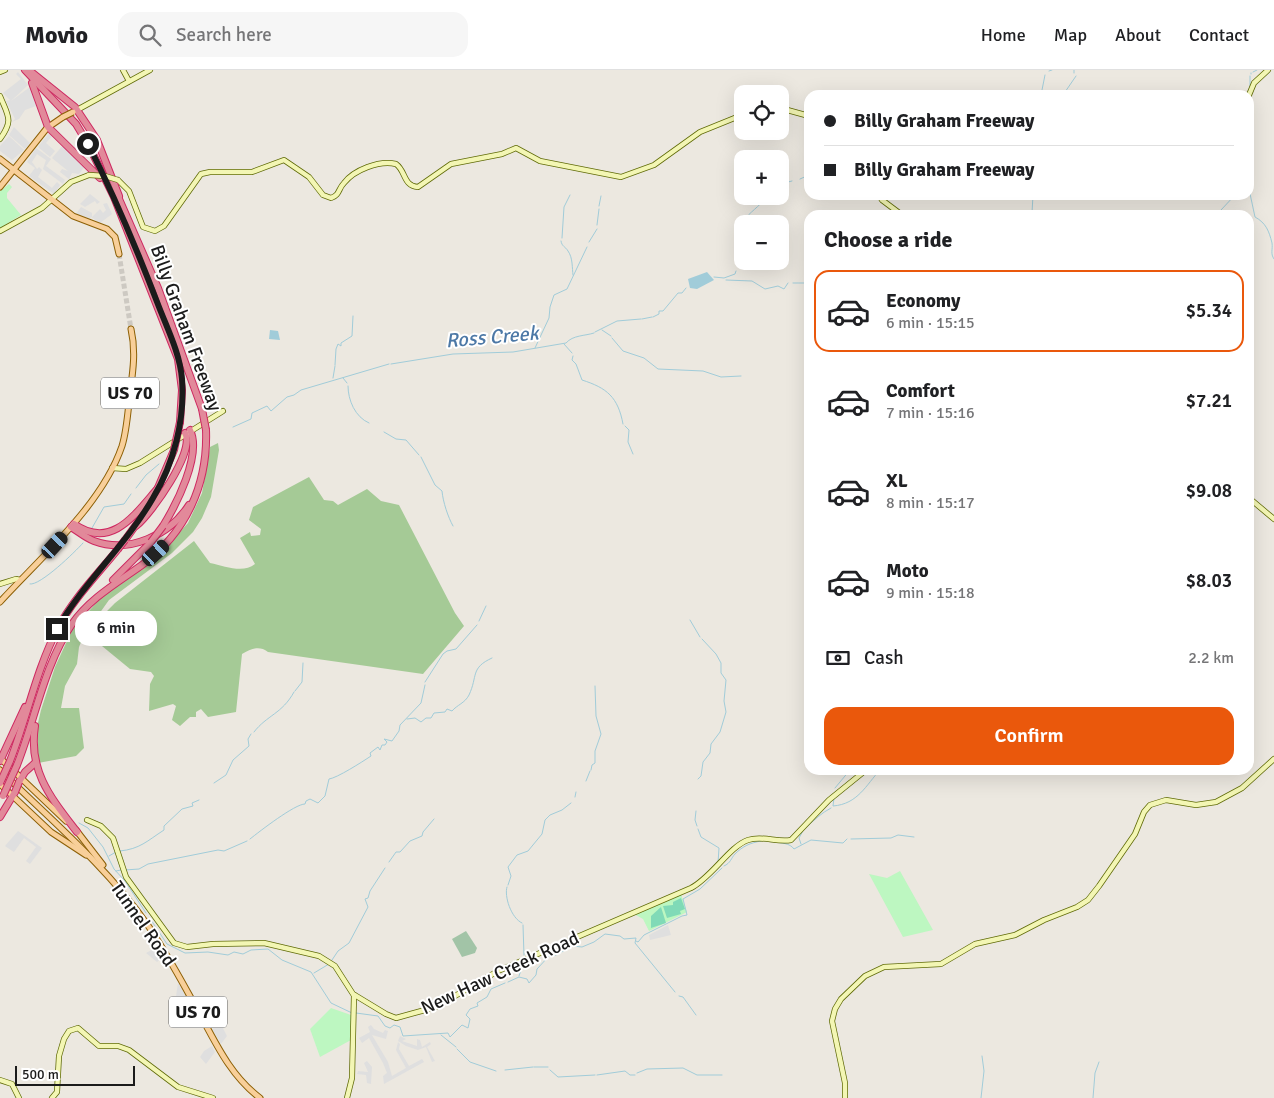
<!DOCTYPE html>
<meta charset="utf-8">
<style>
body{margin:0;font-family:Signika,sans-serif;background:#f6f6f6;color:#202124;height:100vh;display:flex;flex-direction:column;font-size:19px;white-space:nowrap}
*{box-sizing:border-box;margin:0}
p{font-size:16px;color:#757577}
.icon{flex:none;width:28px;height:28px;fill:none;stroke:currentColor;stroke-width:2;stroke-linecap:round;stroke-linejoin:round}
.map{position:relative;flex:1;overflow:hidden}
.details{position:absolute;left:804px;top:140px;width:450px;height:565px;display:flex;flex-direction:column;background:#fff;border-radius:15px;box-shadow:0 5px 20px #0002}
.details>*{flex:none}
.hud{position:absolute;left:804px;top:20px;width:450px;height:110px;border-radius:15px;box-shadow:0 5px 20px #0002;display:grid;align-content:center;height:110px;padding:0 20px;background:#fff}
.buttons{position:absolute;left:734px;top:15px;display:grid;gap:10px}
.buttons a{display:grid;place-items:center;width:55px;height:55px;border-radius:10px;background:#fff;box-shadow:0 5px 20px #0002;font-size:25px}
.scale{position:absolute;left:15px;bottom:12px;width:120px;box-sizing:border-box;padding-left:5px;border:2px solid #1b1b1b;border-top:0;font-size:14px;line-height:18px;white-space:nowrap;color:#1b1b1b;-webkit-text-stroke:4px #fff;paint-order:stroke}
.end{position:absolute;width:22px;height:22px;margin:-11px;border:6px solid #1b1b1b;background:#fff;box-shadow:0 0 0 2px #fff}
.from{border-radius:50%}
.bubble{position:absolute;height:35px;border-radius:15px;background:#fff;box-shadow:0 5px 20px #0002;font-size:16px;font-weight:600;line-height:35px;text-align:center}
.car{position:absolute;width:15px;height:30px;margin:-15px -8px;border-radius:6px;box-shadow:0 0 4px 1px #0007;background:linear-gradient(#222 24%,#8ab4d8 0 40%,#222 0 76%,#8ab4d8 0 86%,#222 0)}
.hud b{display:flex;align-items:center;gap:18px;height:48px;font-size:19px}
.hud b+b{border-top:1px solid #e0e0e0}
.hud i{width:12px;height:12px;background:#202124}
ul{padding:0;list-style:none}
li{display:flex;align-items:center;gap:15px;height:82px;margin:0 10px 8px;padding:0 10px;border:2px solid transparent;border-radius:15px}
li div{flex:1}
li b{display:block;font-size:19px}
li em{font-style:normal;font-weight:600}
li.current{border-color:#ea580c}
li>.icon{width:45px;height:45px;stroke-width:1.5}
h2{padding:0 20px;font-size:22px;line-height:60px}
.pay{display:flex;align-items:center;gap:12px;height:55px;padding:0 20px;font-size:19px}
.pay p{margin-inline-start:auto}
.primary-button{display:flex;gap:10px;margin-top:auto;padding:10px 20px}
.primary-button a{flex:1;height:58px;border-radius:15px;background:#ea580c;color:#fff;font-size:20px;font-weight:600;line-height:58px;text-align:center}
header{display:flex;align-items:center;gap:30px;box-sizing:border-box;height:70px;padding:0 25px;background:#fff;border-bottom:1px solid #e0e0e0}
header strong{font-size:24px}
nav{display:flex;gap:28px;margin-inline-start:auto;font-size:18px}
.search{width:350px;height:45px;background:#f6f6f6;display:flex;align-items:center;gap:12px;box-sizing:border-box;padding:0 18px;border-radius:15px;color:#757577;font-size:19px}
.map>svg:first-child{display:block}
.forest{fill:#a5ca96}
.cemetery{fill:#a2c4a7}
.park{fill:#bdf7c1}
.pitch{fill:#80dab7}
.parking{fill:#dfdfdf}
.water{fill:#a1ccd9}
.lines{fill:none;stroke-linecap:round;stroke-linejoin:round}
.stream{stroke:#a1ccd9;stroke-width:1}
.primary-tunnel{stroke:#cdc9c2;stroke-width:5;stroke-dasharray:5 2.5;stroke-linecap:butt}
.secondary-casing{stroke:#606b08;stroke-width:6}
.primary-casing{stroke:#8c5f05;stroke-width:7}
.highway-casing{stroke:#ce2961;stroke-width:8}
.secondary{stroke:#f3f6b4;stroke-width:4.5}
.primary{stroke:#f8cf99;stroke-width:5}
.highway{stroke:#e2899a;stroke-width:6}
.secondary-bridge-casing{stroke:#606b08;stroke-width:6;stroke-linecap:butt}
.primary-bridge-casing{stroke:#8c5f05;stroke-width:7;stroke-linecap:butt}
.highway-bridge-casing{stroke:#ce2961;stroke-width:8;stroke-linecap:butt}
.secondary-bridge{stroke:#f3f6b4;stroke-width:4.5}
.primary-bridge{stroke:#f8cf99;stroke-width:5}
.highway-bridge{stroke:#e2899a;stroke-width:6}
.route{stroke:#1b1b1b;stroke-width:6}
.labels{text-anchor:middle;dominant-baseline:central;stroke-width:4;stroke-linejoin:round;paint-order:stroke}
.shield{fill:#fff;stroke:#5f5f5f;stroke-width:1}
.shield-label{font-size:18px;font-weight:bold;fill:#1b1b1b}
.street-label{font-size:19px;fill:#1b1b1b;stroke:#fff}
.water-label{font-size:20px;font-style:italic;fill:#4c78a6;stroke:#fff}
</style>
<header>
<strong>Movio</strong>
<div class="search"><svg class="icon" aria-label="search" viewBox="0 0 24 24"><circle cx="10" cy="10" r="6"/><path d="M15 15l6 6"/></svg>Search here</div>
<nav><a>Home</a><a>Map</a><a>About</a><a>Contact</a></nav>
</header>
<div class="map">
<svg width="1274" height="1028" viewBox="0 0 1274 1028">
<rect width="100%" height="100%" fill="#ece8e0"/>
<!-- forest -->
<g class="forest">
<polygon points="218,373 219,380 211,427 202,448 193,462 172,483 109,530 84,565 79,577 77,594 65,616 61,638 79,638 84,678 76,686 38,693 37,657 41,640 55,597 72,560 106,522 153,491 188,453 202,423 210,377"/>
<path d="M 309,407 L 324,430 L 333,431 L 338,435 L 367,419 L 381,431 L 399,435 L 455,543 L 464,556 L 423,604 L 268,582 C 259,575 251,579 242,584 L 236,642 L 208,647 L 201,639 L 196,642 L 196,647 L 190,647 L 180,656 L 172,650 L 176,636 L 173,634 L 149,641 L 150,614 L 154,606 L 151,602 L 130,599 L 91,567 L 106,542 L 115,533 L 194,471 L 210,493 C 225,496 243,504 255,494 L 240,468 L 250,462 L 251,466 L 260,465 L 261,459 L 249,450 L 253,437 Z"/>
</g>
<!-- cemetery -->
<polygon class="cemetery" points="466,861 477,878 475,883 462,887 452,869"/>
<!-- park -->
<g class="park">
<polygon points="9,114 12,117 7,123 7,128 21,145 0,158 0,121"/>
<polygon points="900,801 933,860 903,867 869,804 887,808"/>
<polygon points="681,824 687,842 649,861 643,849 634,844"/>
<polygon points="331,938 351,945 351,970 320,987 310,959"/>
</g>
<!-- pitch -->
<g class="pitch">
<polygon points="681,828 685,839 680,841 681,844 667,848 663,836 673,835 673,832"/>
<polygon points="661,837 666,853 651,858 651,846"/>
</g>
<!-- parking -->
<g class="parking">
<polygon points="18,2 28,15 11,31 30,17 36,36 25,40 19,49 12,52 15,49 6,31 10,30 3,23 21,9 16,4"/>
<polygon points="14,57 30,73 25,79 9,65"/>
<polygon points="50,62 53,65 46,73 55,81 50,87 38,77"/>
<polygon points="9,66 24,80 12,90 0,81 0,76"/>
<polygon points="64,74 72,83 72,86 85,96 79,104 72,103 69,109 60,102 62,99 68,101 52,88"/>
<polygon points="36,78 51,89 46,96 65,110 63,114 43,99 46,90 37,84 32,92 37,99 39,97 42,100 38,107 52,118 57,112 60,115 54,124 29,106 35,98 27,92"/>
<polygon points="90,124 100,132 97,134 95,131 85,137 80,134"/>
<polygon points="107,133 112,144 100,153 91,147 90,149 76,144 81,137 92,143 92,147 100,139 103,143 106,140 103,134"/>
<polygon points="18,761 42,778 30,794 26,791 36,777 24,768 14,782 5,776"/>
<polygon points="668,855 671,865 650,870 649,865"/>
<polygon points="157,877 164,887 157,892 146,883"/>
<polygon points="178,913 196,943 187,951 180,945 188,940 182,929 175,933"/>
<polygon points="221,954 227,966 221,974 212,959"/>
<polygon points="371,955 374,959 383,963 385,960 388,961 386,969 372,965 388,992 392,1006 406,998 396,980 398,972 400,974 399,979 409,996 422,989 424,992 384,1014 383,1006 387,1003 383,993 369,968 362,973 359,968 370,962 368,957"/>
<polygon points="400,966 406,969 402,971 417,976 417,969 420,970 422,977 430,972 431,974 427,977 435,991 432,992 426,977 418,980 406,976 398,971"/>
<polygon points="212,976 215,982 206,994 200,987 204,981"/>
<polygon points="367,991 372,997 371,1014 367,1013 366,1005 357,1004 358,1001 368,1002 364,993"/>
</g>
<!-- water -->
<g class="water">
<polygon points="707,202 714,210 697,219 690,218 688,209"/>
<polygon points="270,260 278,261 280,270 269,269"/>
</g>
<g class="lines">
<!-- stream -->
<g class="stream">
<polyline points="1074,0 1074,3"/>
<polyline points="1049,1 1052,0"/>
<polyline points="1253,2 1257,0"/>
<polyline points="1251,4 1251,3"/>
<polyline points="1250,17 1250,6"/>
<polyline points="1041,25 1045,5"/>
<polyline points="1063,25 1076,6"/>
<polyline points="800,109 809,105"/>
<polyline points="780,114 792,111"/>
<path d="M 1249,119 L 1255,147 C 1266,153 1269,161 1272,173 C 1273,180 1270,183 1274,189"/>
<polyline points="599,136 601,126"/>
<polyline points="1221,140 1235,125"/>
<polyline points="1032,143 1033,125"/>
<polyline points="1217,145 1219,142"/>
<polyline points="597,155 599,139"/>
<polyline points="562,168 564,137 570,125"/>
<path d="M 561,171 C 562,177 565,176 568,181 C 573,188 572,198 573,205"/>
<polyline points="589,172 597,159"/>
<path d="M 736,189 L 741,182 C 731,150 749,148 768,126"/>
<polyline points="714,207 724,208 735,204 736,201"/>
<polyline points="726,210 752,211 765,219 778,216 784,219 788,213"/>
<polyline points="793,213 809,213"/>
<polyline points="653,247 659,244 659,241 663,241 678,223 682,223 686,218"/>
<polyline points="642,249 652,247"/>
<polyline points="602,260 611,266"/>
<polyline points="595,262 617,251 641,249"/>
<polyline points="612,268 623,281 644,288 658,299 703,301 721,307 741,306"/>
<polyline points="564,274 572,283"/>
<polyline points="535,278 549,248 550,237 554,225 567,219 587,177"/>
<path d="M 573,286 L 572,290 L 576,294 L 582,310 C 607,318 618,327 623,354"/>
<path d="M 391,294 L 453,284 L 513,282 L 566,273 C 573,265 585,266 594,263"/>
<polyline points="335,295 336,279 338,274 341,276 341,273 352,266 353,246"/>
<polyline points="333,308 335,296"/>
<polyline points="343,308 347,313"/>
<path d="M 348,316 C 348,330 355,347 369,353"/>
<polyline points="625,356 629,360 628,372 633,384"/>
<polyline points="233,357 251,349 252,343 267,336 271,341 287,327 294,325 301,320 389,294"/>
<polyline points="384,362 396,369 406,370 419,385"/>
<path d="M 421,387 L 435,415 L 442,421 C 443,432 448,447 453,456"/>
<polyline points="136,418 146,405 159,394"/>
<polyline points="92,458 104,437 124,434 131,424"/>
<path d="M 30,514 C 40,516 75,482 83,473"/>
<polyline points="13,522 21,514"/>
<polyline points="690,550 700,567"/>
<polyline points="479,551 486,536"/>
<polyline points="425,612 443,584 447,581 456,579 477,555"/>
<polyline points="295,621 302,612 303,593"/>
<path d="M 407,649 L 415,648 L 421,652 L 426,648 L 431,648 L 434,643 L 445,642 L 447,639 L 452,641 C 457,635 465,633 469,625 C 478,606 470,598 492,588"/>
<path d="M 254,662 C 267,645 282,644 294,622"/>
<polyline points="591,700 592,695 595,693 595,681 601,664 596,646 595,616"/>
<polyline points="698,709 701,706 703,692 710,683 711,674 720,662 726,642 724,631 726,610 721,603 721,593 716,584 702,569"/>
<polyline points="586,711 590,701"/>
<polyline points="214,713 226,705 233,690 249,676 248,669 251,664"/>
<polyline points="835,718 850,700"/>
<polyline points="575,727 576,722"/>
<path d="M 834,728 L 833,736 C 858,734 866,715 880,700"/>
<polyline points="696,741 695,750 697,756"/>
<polyline points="79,753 88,758 103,777 114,799 125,811 146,843"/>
<path d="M 806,757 C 815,750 821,743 831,738"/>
<polyline points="698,759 701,767 719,778 718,793"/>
<path d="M 250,769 C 260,761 295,734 305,734 L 306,731 L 310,729 L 318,733 L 325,726 L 329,709 C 337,708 362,692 371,686 L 370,683 L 378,677 L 380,680 L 382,675 L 385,675 L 387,672 L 384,669 L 392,671 L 399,661 L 400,655 L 421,633 L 425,615"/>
<polyline points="851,769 891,768 898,765 914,767"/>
<path d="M 774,772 C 781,773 790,773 794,779 L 811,770 L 843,773 L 847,769"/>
<polyline points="801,774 799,768 804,759"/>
<path d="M 120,781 C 140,779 147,771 164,760 L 164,756 L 182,739 L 193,736 L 192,733 L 199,730"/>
<polyline points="109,786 116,782"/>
<polyline points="389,792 396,782 400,782 410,771 422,766 423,762 434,749"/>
<path d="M 724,796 C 731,793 731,788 735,784 C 743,776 750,773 761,771"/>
<polyline points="125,800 139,799 148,794 218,780 224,781 247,771"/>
<polyline points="116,801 121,800"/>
<polyline points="508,815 511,806 508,797 517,785 528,781 542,764 545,750 550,745 562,740 571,733"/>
<path d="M 507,817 C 504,826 511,848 522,853"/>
<polyline points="151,850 167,874 185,883 208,882 228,885 234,882 243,884 251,880 268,879 282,890 311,902 331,933 352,943"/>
<polyline points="523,855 524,885"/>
<polyline points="636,871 638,872 644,865 682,846 687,845 683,829 700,819 722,798"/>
<polyline points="332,890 338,881 349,873 368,837 365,829 368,828 370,821 385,798"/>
<polyline points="314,903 329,894"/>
<polyline points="519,906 524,892"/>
<polyline points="508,912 519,907 527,909 529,913 536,905 537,899 549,886 556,885 573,876 582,877 594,872 605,864 620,866 624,869 636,868 635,873 675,922"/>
<polyline points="679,926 683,927 696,945"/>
<polyline points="356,943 378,946 385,956 390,958 394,955 400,957 403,966 448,963 450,967 462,955 468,958 470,949 466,945 470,939 478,936 477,933 487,927 491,919 505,913"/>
<polyline points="441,965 456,977"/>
<polyline points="457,979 470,992 496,1001"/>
<polyline points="534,997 548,997"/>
<polyline points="505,1000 533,997"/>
<polyline points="550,1000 558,1007 595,1005"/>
<polyline points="637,1003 647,999 683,998 697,1005 722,1005"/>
<polyline points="597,1005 625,1001 630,1005 635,1005"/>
<polyline points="981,1028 984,1001 982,986"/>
<polyline points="1093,1028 1095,1003 1099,992"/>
</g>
<!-- primary-tunnel -->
<polyline class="primary-tunnel" points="119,184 131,259"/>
<defs>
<g id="secondary">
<polyline points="123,0 129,11"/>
<polyline points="0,2 5,0"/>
<polyline points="1249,25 1254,13 1268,0"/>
<path d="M 0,26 C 8,46 14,50 0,69"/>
<polyline points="780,38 809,46"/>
<polyline points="77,40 150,0"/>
<path d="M 118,110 L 129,121 L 143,157 L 155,161 L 164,156 L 201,104 L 210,102 L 252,102 L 284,90 L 309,107 L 323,125 L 331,128 C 340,125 338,119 344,113 C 354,100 379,90 396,94 C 406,101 403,116 418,117 L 451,94 L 502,84 L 516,78 L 540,91 L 621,107 L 654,95 L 700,62 L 742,45"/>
<polyline points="879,125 882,130 902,145"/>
<polyline points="0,161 42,138 71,112 89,105"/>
<polyline points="112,398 126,399 140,393 223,341"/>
<polyline points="1249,428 1274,449"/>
<polyline points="0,514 16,509 20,510"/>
<path d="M 87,750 L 101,756 L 113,768 L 126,807 L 174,873 L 187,877 L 213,874 L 264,873 L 319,886 L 335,896 L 353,924 L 386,944 L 396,948 L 436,937 L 498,901 L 691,818 C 711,808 730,776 748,770 C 763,765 777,773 791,770 L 829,730 L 866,700"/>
<polyline points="0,1010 12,1014 19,1028"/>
<polyline points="52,1028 57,1022 59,986 64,969 69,961 78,958 99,976 118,976 129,980 178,1017 213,1028"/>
<polyline points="347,1028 352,1008 354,925"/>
<polyline points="845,1028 845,1013 832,951 835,939 841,929 865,906 884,897 941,894 975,874 1015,865 1044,850 1077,837 1088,830 1099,816 1135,764 1144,742 1150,735 1166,730 1196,735 1216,732 1242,718 1274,689"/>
</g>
<g id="primary">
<polyline points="0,89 73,146 107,159 115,167 119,184"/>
<polyline points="0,117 47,58 63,47"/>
<path d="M 0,532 C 41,487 102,435 122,376 C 127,360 128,340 130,323 C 133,301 136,281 131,259"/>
<polyline points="0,688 66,751"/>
<path d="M 0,700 C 51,750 105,795 147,854 C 167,883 183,914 201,946 C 217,976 232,1007 260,1028"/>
<polyline points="0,714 51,762 86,785"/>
<polyline points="76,760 103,795"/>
</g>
<g id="highway">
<polyline points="25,0 76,54 88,74 114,127 178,289 182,320 180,352"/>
<polyline points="30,1 75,37"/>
<polyline points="32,13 48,57 100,108"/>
<polyline points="77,40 97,70 119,126"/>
<polyline points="116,122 158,218 202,339"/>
<polyline points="157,420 174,380"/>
<path d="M 74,454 C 112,481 136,443 159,417"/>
<path d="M 136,456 C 151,444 196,381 185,363"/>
<path d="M 163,456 C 176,435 202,385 190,360"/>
<path d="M 71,457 C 79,462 86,468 94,471 C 129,484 170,465 189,435"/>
<polyline points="125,470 138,452"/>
<polyline points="113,510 151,472"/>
<path d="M 35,656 C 28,701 51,728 77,762"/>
<polyline points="0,691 25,637"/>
<path d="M 10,691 C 27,648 36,600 58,558 C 73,529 97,505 118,479"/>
<path d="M 17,695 C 35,650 44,595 72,554 C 90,528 117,513 142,495 C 186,463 208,414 206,360"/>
<polyline points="19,712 25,702 35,693"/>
<polyline points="0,747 15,722"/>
</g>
</defs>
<!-- secondary casing -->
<use href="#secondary" class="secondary-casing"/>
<!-- primary casing -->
<use href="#primary" class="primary-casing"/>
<!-- highway casing -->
<use href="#highway" class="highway-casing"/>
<!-- secondary -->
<use href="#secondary" class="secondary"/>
<!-- primary -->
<use href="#primary" class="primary"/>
<!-- highway -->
<use href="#highway" class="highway"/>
<defs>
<polyline id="secondary-bridge" points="89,105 105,106 118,110"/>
<polyline id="primary-bridge" points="63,47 73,42"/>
<g id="highway-bridge">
<polyline points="202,339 206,360"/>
<polyline points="174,380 180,352"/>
<polyline points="151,472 163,456"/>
<polyline points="118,479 125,470"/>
<polyline points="0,713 10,691"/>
<polyline points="15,722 19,712"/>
<polyline points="3,726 17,695"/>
</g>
</defs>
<!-- secondary-bridge casing -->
<use href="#secondary-bridge" class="secondary-bridge-casing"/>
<!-- primary-bridge casing -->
<use href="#primary-bridge" class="primary-bridge-casing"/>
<!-- highway-bridge casing -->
<use href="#highway-bridge" class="highway-bridge-casing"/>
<!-- secondary-bridge -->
<use href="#secondary-bridge" class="secondary-bridge"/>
<!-- primary-bridge -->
<use href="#primary-bridge" class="primary-bridge"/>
<!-- highway-bridge -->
<use href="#highway-bridge" class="highway-bridge"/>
</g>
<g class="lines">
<!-- route -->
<path class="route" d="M 57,559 C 84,512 126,475 153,428 C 174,393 185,350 182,309 C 180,284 168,260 159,237 C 138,182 115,127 88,74"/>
</g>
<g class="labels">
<!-- shield labels -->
<g class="shield">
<rect x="101" y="307.5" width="58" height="31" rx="4"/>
<rect x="169" y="926.5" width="58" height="31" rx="4"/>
</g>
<g class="shield-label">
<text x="130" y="323">US 70</text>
<text x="198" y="942">US 70</text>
</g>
<!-- street labels -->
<g class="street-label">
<text transform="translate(186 258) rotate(70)">Billy Graham Freeway</text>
<text transform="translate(143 854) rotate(55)">Tunnel Road</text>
<text transform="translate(500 903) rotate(-25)">New Haw Creek Road</text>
</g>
<!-- water labels -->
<g class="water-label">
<text transform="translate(492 267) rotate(-5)">Ross Creek</text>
</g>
</g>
</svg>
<div class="buttons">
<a><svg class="icon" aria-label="locate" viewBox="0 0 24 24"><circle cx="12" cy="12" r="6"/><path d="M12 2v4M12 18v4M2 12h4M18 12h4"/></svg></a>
<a>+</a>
<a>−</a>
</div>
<div class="scale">500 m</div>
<i class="end from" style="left:88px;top:74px"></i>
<i class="end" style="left:57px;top:559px"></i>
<div class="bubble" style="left:75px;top:541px;width:82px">6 min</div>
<i class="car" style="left:55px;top:475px;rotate:43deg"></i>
<i class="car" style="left:156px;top:483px;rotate:48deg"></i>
<div class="hud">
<b><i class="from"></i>Billy Graham Freeway</b>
<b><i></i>Billy Graham Freeway</b>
</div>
<section class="details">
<h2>Choose a ride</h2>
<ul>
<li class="current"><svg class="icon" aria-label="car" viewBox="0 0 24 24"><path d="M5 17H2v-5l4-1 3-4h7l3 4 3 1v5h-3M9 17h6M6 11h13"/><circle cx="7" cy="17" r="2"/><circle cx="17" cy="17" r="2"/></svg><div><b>Economy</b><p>6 min · 15:15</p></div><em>$5.34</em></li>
<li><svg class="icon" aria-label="car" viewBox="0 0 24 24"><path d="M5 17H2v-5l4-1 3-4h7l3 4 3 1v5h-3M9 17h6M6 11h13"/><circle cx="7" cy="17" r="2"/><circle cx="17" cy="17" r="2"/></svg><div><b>Comfort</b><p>7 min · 15:16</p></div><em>$7.21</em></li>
<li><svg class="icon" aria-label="car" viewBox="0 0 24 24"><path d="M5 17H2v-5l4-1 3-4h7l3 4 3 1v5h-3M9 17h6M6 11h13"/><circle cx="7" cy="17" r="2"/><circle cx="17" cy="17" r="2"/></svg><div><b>XL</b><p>8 min · 15:17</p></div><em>$9.08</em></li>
<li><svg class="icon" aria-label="car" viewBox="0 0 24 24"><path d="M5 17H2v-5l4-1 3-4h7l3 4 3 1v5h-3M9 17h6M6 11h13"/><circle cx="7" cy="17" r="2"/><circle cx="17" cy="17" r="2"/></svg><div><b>Moto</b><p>9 min · 15:18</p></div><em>$8.03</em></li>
</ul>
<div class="pay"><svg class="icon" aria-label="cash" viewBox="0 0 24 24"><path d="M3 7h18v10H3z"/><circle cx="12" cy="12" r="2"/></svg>Cash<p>2.2 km</p></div>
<div class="primary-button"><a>Confirm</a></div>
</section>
</div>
